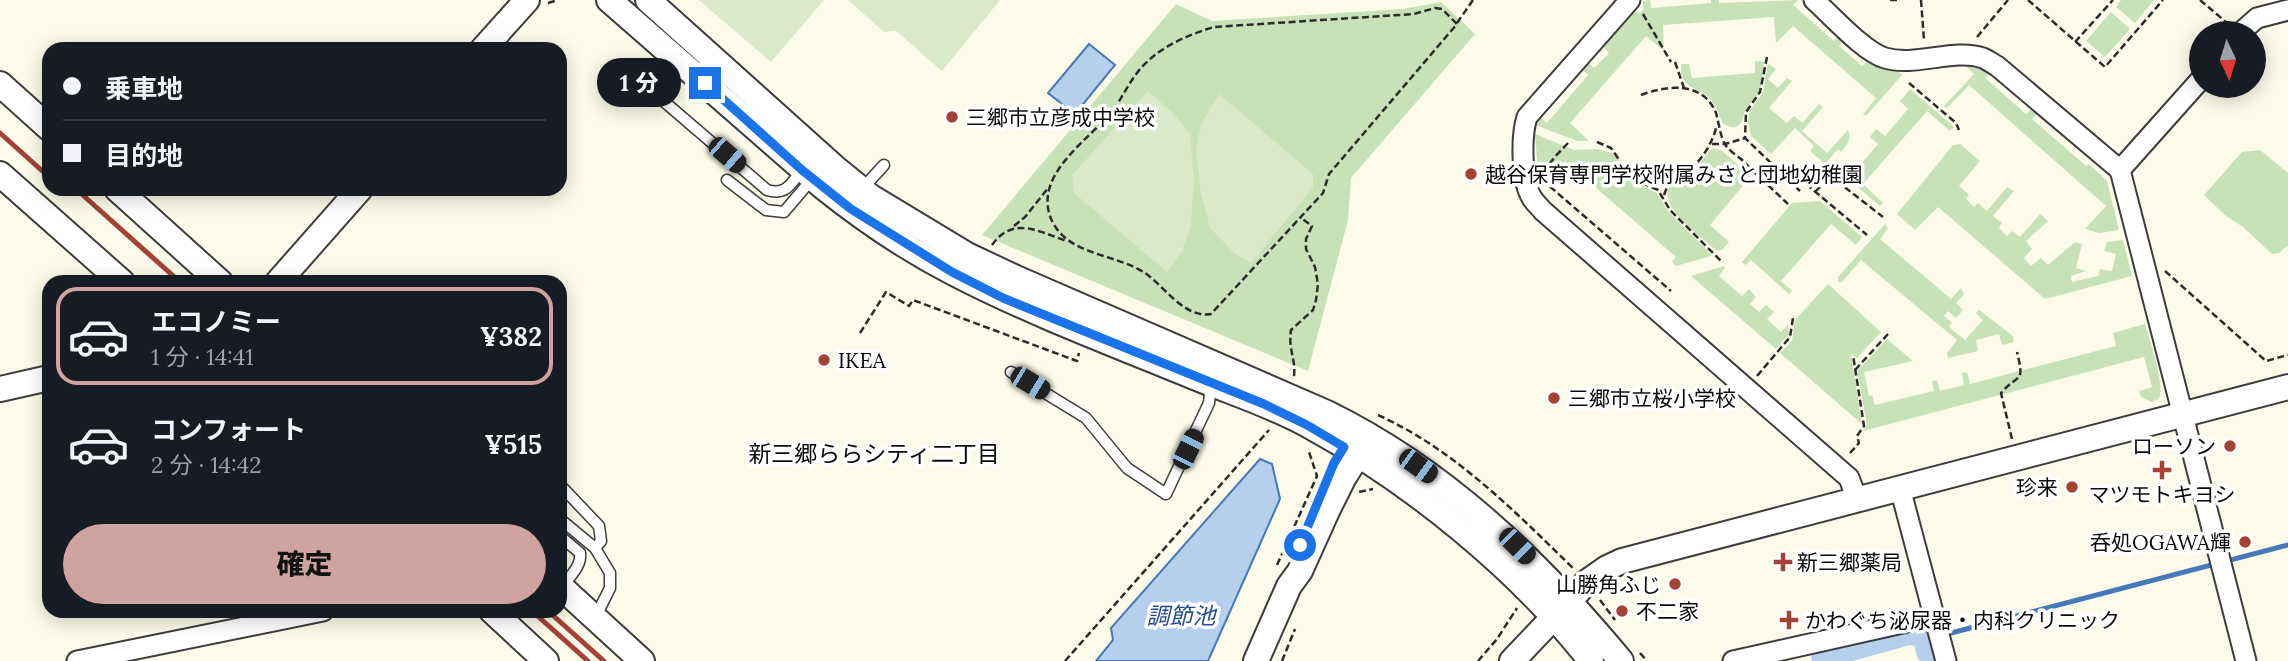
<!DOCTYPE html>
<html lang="ja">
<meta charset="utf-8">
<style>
body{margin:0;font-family:Lora,"Noto Sans JP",serif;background:#20242c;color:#f1f3f6;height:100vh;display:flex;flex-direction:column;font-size:26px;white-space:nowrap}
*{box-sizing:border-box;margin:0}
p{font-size:23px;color:#9ea1a6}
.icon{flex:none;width:38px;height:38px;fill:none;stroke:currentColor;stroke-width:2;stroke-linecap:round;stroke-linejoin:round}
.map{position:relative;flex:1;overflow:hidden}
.panel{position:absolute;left:42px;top:275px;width:525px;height:343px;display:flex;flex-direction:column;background:#171b24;border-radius:21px;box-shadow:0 4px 18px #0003}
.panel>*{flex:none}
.top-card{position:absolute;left:42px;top:42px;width:525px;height:154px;border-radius:21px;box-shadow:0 4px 18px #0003;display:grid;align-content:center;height:154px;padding:0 21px;background:#171b24}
.needle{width:46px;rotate:176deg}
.controls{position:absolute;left:2189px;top:21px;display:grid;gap:14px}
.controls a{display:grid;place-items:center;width:77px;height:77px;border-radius:50%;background:#171b24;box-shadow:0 4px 18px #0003;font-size:35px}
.end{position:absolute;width:32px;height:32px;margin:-16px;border:9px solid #1a73e8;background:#fff;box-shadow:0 0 0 4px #fff}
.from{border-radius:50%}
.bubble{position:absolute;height:49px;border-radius:24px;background:#171b24;box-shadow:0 4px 18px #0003;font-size:23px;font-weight:800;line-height:49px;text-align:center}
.car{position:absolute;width:21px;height:42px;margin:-21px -10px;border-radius:9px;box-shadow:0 0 5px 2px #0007;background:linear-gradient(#222 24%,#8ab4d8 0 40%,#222 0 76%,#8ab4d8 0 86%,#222 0)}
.top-card b{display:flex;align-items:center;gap:24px;height:66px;font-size:26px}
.top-card b+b{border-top:2px solid #363941}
.top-card i{width:18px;height:18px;background:#f1f3f6}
ul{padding:12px 0 0;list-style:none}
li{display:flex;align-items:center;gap:21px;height:98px;margin:0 14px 10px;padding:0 7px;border:4px solid transparent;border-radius:21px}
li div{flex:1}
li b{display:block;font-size:26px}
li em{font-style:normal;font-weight:800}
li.active{border-color:#cfa3a0}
li>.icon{width:63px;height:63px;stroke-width:1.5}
.action{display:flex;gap:14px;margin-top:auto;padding:14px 21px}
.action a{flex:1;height:80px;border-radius:42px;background:#cfa3a0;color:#111;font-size:28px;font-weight:800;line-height:80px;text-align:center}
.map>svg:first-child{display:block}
.green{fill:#c7e1b8}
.pitch{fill:#d9e9c9}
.water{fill:#b5cfec;stroke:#4679b9;stroke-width:2}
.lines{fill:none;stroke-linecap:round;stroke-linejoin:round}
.stream{stroke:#4679b9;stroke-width:5}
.river{stroke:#b5cfec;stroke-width:30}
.service-casing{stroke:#3d3d3d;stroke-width:13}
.minor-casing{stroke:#3d3d3d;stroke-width:23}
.tertiary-casing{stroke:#3d3d3d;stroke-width:28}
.path{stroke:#2c2c2c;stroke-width:2.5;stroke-dasharray:7 3.5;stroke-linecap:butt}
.service{stroke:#fff;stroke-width:10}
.minor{stroke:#fff;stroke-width:19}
.tertiary{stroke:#fff;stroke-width:24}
.rail{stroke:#a54236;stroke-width:5}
.route{stroke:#1a73e8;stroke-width:9}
.poi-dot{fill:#a54236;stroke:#fff;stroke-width:2.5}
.labels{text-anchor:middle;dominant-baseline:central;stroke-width:7;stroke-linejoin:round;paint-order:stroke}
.poi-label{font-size:21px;fill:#0a0a0a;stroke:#fff;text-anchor:start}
.neighbourhood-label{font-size:23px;fill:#0a0a0a;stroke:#fff}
.water-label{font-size:23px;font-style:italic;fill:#264e89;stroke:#fff}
</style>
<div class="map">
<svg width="2288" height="661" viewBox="0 0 2288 661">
<rect width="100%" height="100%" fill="#fcfbe9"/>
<!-- green -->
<g class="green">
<polygon points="1647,0 1650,0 1651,8 1711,3 1711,0 1719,0 1719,3 1798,0 1793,5 1834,41 1841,33 1845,38 1839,46 1862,66 1869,59 1893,67 1902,75 1866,116 1863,114 1876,98 1793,26 1776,43 1774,17 1663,25 1664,49 1663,50 1646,36 1570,123 1589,141 1577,141 1533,124 1538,115 1547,123 1588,75 1579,67 1586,61 1594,68 1609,53 1602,45 1632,11 1640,13 1643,10 1643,2"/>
<polygon points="2121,0 2154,0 2135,23 2116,7"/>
<polygon points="1441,2 1475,34 1351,178 1348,220 1308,371 982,235 1176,4 1212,21 1403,9"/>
<polygon points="2111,12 2130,29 2105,57 2086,41"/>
<path d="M 1755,61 L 1764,62 C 1763,73 1763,86 1757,95 C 1754,100 1749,104 1746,109 C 1741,121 1741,133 1724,124 C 1719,118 1719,111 1714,104 C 1703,85 1679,93 1681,64 L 1689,64 L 1692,78 L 1755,73 Z"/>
<path d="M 1768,64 L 1776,69 L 1768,79 L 1778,88 L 1787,78 L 1792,81 L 1769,108 L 1787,123 L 1794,116 L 1802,123 L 1819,104 L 1823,107 L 1802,131 L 1827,153 L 1848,130 C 1852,139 1847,145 1841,152 L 1838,149 L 1825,164 L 1810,151 L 1814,146 L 1795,128 L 1771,154 L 1751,136 L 1748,122 L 1750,110 L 1763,92 Z"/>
<polygon points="1963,64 1981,67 1991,71 1985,78 2026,114 2032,108 2038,112 2032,119 2086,166 2089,164 2107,181 2119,230 2099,233 2085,229 2106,206 1969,85 1947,108 1944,106 1974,74"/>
<polygon points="1910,89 1954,127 1950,131 1927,111 1863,184 1883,203 1880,206 1840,172 1846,164 1855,171 1878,144 1870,137 1876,129 1885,136 1908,109 1900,101"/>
<polygon points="1535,134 1574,150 1597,149 1612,153 1618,159 1632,179 1658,194 1667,210 1711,254 1711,256 1676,266 1672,262 1676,257 1565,161 1553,173 1538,172"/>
<polygon points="1960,144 1980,161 1959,186 1969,195 1966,199 1974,207 1978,203 1987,211 2007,187 2014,191 1993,216 2002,223 1999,228 2007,236 2012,231 2020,237 2040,214 2048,221 2026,241 2032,249 2024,258 2031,266 2041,258 2048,265 2075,242 2082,244 2076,268 2086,271 2071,276 2072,282 2098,276 2100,269 2112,271 2116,254 2104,251 2107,242 2123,240 2132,276 2045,299 1938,207 1915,230 1897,214 1953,145"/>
<path d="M 1713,148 L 1722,151 L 1751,176 L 1710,225 L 1729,242 L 1722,250 L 1717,251 C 1704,239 1652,203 1672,184 C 1679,178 1688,175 1695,168 C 1702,162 1707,153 1713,148 Z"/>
<polygon points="2260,150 2288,173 2288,245 2279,253 2272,254 2243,227 2226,216 2204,195 2242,152"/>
<polygon points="1820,201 1862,237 1856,245 1831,224 1781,281 1792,291 1789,294 1751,260 1746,265 1742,262 1792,203"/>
<polygon points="1885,224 1888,228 1880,239 1951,299 1961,288 1964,294 1956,303 1963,310 1956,318 1948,311 1944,316 1952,323 1949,327 1965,340 1983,320 1976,313 1979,310 2013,336 2014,342 2002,345 1999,334 1976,340 1978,351 1948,358 1947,353 1957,340 1861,260 1841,283 1838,281 1838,277"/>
<polygon points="1724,266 1725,268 1719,276 1742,296 1749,289 1756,297 1750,304 1759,312 1766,305 1774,312 1767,319 1781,332 1788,325 1789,334 1776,349 1691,276"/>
<polygon points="1828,284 1881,332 1857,358 1851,354 1862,424 1780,353 1792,341 1795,320"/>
<path d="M 2145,324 C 2149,337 2164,384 2160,395 C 2159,400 2156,400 2152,402 L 2141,397 L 2139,391 L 2152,387 L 2144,357 L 1863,431 L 1867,425 L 1857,371 L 1887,339 L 1913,361 L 1864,372 L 1869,396 L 1872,395 L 1875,405 L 1934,391 L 1932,381 L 1937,380 L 1940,391 L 1964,385 L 1962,373 L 1967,372 L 1970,384 L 2116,346 L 2113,333 Z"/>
</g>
<!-- pitch -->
<g class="pitch">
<polygon points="699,0 824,0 771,62"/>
<polygon points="848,0 1000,0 942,71 896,31 884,32"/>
<polygon points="1148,91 1172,112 1190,134 1194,179 1191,223 1183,250 1167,272 1074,193 1072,175"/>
<polygon points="1219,94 1313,174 1313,188 1251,263 1234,253 1210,228 1200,189 1196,149 1201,124"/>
</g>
<!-- water -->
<g class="water">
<polygon points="1089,44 1115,65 1075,114 1048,93"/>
<polygon points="1260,459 1272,464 1280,499 1208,661 1096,661 1113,640 1111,628"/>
</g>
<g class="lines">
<!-- stream -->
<polyline class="stream" points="1928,639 2288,545"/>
<!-- river -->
<polyline class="river" points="1826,655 1833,651 1908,630 1921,631 1928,638 1931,651"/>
<defs>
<g id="service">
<path d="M 618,71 L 625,68 L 767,190 C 787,196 791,183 802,170"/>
<polyline points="727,180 766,210 784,212 812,179"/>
<polyline points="862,189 884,165"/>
<polyline points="1011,372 1086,418 1127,468 1166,494 1209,403 1211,384"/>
<polyline points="560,485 599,526 601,541 595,548 610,573 610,588 596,616"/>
<polyline points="560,519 595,548"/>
<path d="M 560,536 L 580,553 C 582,566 569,577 562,587"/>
</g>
<g id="minor">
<path d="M 1630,0 L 1527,117 C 1521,136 1521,181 1532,198 C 1535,203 1540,207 1543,211 L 1849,478 L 1857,499"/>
<path d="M 1814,0 C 1832,16 1864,52 1885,58 C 1916,67 1954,48 1983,58 C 1988,60 1993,64 1997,66 L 2120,170 L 2202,78"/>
<polyline points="2240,33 2257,18 2288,10"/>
<polyline points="2120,170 2246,661"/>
<polyline points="1900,488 1946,661"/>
<polyline points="77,661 323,611"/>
<polyline points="1733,661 1934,616"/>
</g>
<g id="tertiary">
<path d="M 609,0 L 822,186 C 863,219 907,249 954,273 C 1029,312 1109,342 1187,374 C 1227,391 1270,404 1308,425 C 1412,482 1518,568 1591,661"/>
<path d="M 648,0 L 834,167 L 871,197 L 967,255 L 1016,278 L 1327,413 C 1445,471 1538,561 1621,661"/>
<polyline points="483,49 527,0"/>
<polyline points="0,84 49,128"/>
<polyline points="0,174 122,282"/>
<polyline points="117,189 220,282"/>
<polyline points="278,282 360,189"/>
<polyline points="0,389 49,378"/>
<polyline points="560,586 642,661"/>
<polyline points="492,611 546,661"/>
<polyline points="1256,661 1289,586 1300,571 1327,511 1344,477 1358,455 1364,440"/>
<polyline points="1512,661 1587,582 1607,568 1622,561 2288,387"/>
</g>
</defs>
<!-- service casing -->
<use href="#service" class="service-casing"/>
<!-- minor casing -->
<use href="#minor" class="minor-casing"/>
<!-- tertiary casing -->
<use href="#tertiary" class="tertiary-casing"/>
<!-- path -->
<g class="path">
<polyline points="1890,0 1897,0"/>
<polyline points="1921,0 1924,40"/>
<polyline points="2028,0 2105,67 2163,0"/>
<polyline points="2200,0 2226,22"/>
<polyline points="548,3 558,0"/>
<path d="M 1435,8 L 1442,9 L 1457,24 L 1329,174 L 1323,193 L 1211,314 C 1185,319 1164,286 1145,273 C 1117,254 1071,256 1053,223 C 1029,176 1090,140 1114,109 C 1125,93 1133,74 1148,61 C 1166,44 1191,34 1214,27 L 1414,14 Z"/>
<polyline points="1643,14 1671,62"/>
<polyline points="1457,23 1473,0"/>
<polyline points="1977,37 2008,0"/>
<polyline points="2075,42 2113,0"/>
<polyline points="1767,57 1760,92 1746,112 1745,138 1800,191"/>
<polyline points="1675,62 1684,88"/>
<polyline points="1909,83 1956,123 1959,130"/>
<path d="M 1641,95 C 1667,85 1703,81 1716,113 C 1719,123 1720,136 1725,144 C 1728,150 1736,155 1741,159 C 1756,174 1772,189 1788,204"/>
<polyline points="1597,142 1611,148 1629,174 1635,180 1658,190 1670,210 1722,262"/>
<path d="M 1568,143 C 1557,155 1542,166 1547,184 L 1671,291"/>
<polyline points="1712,144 1725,144 1745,138"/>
<polyline points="1820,168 1883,217"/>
<polyline points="1806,184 1867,235"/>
<path d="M 1652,185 C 1686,182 1709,156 1717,125"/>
<polyline points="1815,192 1841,165"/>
<polyline points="1664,195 1669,182"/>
<polyline points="1014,226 1025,217 1049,187"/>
<path d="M 992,245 C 1013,215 1039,232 1067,241"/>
<polyline points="2165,271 2266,361 2288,355"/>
<polyline points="860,333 886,292 909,306 913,300 1077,361 1079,353"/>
<polyline points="1855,370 1888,334"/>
<path d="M 1294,376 C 1296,359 1288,350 1291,330 L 1313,310 L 1316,300 L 1318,284 L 1315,267 L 1306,249 L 1306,239 L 1312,226 L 1301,218"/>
<polyline points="1757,376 1790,337 1793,318"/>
<path d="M 1378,415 C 1455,450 1513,510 1573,568"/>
<path d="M 2012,439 L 2001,393 C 2019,372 2025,385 2017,352"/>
<polyline points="1850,453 1859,443 1857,436 1864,426 1853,355"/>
<polyline points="1359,492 1373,489"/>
<polyline points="1277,565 1317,476 1308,449"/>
<polyline points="1600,600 1615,620"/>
<polyline points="1640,653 1647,661"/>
<polyline points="1065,661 1269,430"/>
<polyline points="1282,661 1295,629"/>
<polyline points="1478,661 1497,639 1517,608"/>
</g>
<!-- service -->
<use href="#service" class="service"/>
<!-- minor -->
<use href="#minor" class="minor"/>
<!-- tertiary -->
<use href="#tertiary" class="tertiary"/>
<!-- rail -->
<g class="rail">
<polyline points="0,133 49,177"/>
<polyline points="76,189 180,282"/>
<polyline points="532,611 588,661"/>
<polyline points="548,611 604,661"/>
</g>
</g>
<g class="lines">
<!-- route -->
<polyline class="route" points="705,83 802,170 851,209 952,272 1003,298 1264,404 1307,425 1344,447 1334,463 1300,545"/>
</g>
<!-- markers -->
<g class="poi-dot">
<circle cx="952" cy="117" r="7"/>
<circle cx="1471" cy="174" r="7"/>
<circle cx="824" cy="360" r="7"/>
<circle cx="1554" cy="398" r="7"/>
<circle cx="2230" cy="446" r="7"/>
<path d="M2158.5 459.5h7v7h7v7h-7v7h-7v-7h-7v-7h7z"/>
<circle cx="2072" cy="487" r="7"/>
<circle cx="2245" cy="542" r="7"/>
<path d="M1779.5 551.5h7v7h7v7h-7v7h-7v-7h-7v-7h7z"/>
<circle cx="1675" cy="584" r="7"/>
<circle cx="1622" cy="611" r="7"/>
<path d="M1785.5 609.5h7v7h7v7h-7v7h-7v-7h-7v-7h7z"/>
</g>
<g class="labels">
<!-- poi labels -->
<g class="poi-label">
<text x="966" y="117">三郷市立彦成中学校</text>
<text x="1485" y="174">越谷保育専門学校附属みさと団地幼稚園</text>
<text x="838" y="360">IKEA</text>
<text x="1568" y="398">三郷市立桜小学校</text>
<text x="2216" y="446" text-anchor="end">ローソン</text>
<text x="2058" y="487" text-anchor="end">珍来</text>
<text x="2162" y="494" text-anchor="middle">マツモトキヨシ</text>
<text x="2231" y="542" text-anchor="end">呑処OGAWA輝</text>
<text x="1797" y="562">新三郷薬局</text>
<text x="1661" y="584" text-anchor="end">山勝角ふじ</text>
<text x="1636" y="611">不二家</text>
<text x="1805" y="620">かわぐち泌尿器・内科クリニック</text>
</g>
<!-- neighbourhood labels -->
<g class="neighbourhood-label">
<text x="874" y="453">新三郷ららシティ二丁目</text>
</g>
<!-- water labels -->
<g class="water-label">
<text x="1181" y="615">調節池</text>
</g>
</g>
</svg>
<div class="controls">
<a><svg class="needle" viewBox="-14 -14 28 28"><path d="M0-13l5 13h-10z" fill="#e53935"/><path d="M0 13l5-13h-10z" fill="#9ea1a6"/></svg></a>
</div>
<i class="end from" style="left:1300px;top:545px"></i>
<i class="end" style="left:705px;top:83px"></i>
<div class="bubble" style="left:597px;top:58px;width:84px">1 分</div>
<i class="car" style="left:727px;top:155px;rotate:131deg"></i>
<i class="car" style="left:1030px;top:383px;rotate:121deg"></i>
<i class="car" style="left:1188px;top:449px;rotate:26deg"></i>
<i class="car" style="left:1418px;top:466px;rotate:126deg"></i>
<i class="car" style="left:1517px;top:546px;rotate:135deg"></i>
<div class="top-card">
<b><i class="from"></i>乗車地</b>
<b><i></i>目的地</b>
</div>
<section class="panel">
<ul>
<li class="active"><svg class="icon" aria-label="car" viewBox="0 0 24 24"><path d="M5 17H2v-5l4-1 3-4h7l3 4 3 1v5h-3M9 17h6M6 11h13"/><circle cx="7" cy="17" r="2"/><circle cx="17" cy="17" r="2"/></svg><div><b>エコノミー</b><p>1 分 · 14:41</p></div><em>¥382</em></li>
<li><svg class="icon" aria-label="car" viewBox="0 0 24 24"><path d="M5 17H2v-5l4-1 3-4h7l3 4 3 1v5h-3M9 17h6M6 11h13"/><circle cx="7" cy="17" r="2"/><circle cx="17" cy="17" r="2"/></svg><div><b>コンフォート</b><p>2 分 · 14:42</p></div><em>¥515</em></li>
</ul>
<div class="action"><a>確定</a></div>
</section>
</div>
